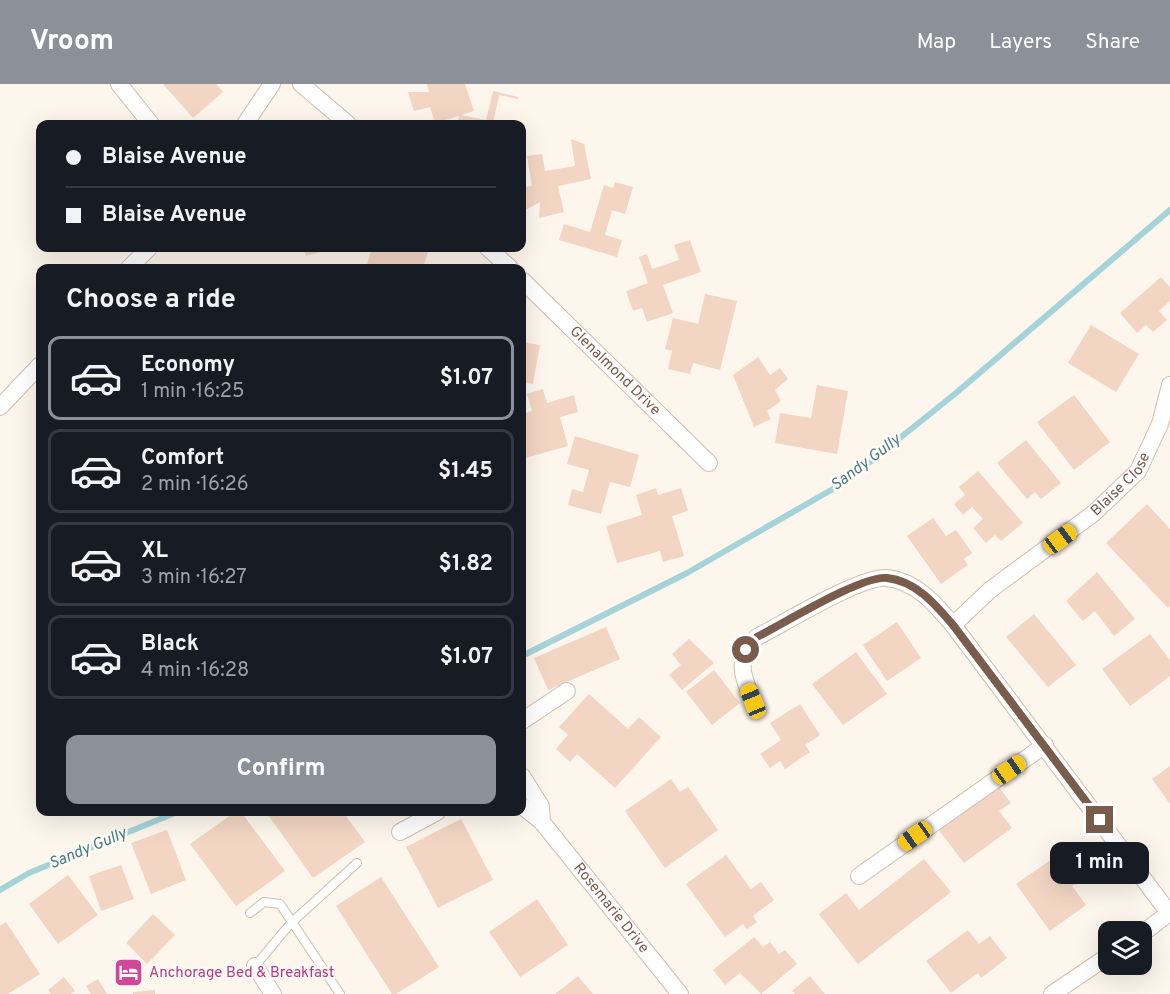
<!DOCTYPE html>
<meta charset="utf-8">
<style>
body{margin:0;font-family:Overpass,sans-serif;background:#20242c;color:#f1f3f6;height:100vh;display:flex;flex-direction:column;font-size:22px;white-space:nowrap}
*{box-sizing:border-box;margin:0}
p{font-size:20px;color:#9ea1a6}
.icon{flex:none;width:33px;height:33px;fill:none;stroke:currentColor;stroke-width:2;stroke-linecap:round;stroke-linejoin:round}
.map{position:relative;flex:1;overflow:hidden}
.side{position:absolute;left:36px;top:180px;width:490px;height:552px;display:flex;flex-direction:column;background:#171b24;border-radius:12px;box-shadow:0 6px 24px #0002}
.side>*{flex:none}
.banner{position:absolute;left:36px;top:36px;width:490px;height:132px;border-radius:12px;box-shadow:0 6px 24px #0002;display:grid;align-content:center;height:132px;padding:0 30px;background:#171b24}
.buttons{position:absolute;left:1098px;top:837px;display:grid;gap:12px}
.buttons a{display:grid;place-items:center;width:54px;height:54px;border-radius:12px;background:#171b24;box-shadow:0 6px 24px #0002;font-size:30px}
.end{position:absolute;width:27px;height:27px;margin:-14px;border:8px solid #7a5c4d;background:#fff;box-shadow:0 0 0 3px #fff}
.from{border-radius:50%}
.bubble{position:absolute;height:42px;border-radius:12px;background:#171b24;box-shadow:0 6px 24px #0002;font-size:20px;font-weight:700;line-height:42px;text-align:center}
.car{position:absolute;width:18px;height:36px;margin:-18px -9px;border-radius:8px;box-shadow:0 0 4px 2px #0007;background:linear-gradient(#f5c518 24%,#345 0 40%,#f5c518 0 76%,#345 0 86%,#f5c518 0)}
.banner b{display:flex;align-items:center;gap:21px;height:57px;font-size:22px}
.banner b+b{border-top:2px solid #363941}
.banner i{width:15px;height:15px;background:#f1f3f6}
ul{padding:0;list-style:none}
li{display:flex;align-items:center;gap:18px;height:84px;margin:0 12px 9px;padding:0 18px;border:3px solid #363941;border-radius:12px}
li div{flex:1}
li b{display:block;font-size:22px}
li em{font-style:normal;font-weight:700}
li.selected{border-color:#8c9099}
li>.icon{width:54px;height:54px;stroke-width:1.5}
h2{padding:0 30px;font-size:27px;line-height:72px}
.button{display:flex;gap:12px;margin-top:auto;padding:12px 30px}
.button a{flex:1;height:69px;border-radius:12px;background:#8c9099;color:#fff;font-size:24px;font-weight:700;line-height:69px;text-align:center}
header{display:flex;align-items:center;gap:36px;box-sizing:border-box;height:84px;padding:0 30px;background:#8c9099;color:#fff}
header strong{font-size:28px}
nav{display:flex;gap:33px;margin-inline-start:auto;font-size:21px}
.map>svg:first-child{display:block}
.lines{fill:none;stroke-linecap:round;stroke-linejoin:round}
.stream{stroke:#a5d3da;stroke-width:6}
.building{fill:#f3d5c3}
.lane-casing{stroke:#d1beb0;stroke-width:10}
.street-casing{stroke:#d1beb0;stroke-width:18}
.lane{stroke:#fff;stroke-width:8}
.street{stroke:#fff;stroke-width:16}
.route{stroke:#7a5c4d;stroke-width:8}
.labels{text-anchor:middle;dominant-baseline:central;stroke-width:5;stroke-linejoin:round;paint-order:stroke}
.street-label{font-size:15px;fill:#7a5c4d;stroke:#fffaf3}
.hotel-label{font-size:15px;fill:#b23c85;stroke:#fffaf3;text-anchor:start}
.water-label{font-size:16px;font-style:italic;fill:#437c86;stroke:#fffaf3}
</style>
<header>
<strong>Vroom</strong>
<nav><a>Map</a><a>Layers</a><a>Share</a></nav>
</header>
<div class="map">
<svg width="1170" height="910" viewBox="0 0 1170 910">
<rect width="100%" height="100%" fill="#fdf6ec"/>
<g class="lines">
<!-- stream -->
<g class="stream">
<polyline points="522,572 687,489 845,398 956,309 1170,126"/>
<polyline points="0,806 29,789 177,728"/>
</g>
</g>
<!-- building -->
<g class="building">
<polygon points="163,0 216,0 223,8 193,34"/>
<polygon points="427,0 465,0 474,27 461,31 486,36 493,7 518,13 518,15 499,11 493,40 457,40 459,32 435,39 430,23 414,27 408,8 429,8"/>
<polygon points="571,55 584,60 591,95 558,102 564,128 539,134 540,118 522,128 522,103 532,102 527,72 542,70 545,87 575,82"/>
<polygon points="615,98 633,103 625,130 612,126 605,151 622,156 617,173 559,156 564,140 590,148 604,101 613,104"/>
<polygon points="690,156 701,188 663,201 673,229 647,238 642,224 633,227 626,207 648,199 639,173 647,170 652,185 679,176 674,161"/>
<polygon points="304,164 335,164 306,172"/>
<polygon points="372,164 429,164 423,184 366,184"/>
<polygon points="1161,193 1170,203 1170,217 1159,227 1167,236 1153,248 1146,241 1137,249 1120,229"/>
<polygon points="705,210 737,217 720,286 693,279 690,290 668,285 672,267 665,265 673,234 698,240"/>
<polygon points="1091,241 1139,270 1116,308 1068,279"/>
<polygon points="522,258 540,261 533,300 522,298"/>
<polygon points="758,273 770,291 780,284 788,295 775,306 781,317 767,327 771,335 754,343 733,291"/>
<polygon points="817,301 848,307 837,370 775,359 780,329 811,334"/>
<polygon points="543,305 547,319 574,311 578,328 560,333 568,362 522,375 522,330 532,327 527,310"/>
<polygon points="1074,311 1110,358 1074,386 1037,338"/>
<polygon points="575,352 639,371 630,403 610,398 601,430 568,421 572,405 583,408 589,386 567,380"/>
<polygon points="1026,356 1061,399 1041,415 1035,408 1027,415 997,379"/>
<polygon points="978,387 1023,439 1001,457 995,451 986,459 973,444 983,435 972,423 963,431 954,420 965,411 959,403"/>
<polygon points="656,404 658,411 681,404 688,427 672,432 684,472 663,478 660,467 617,479 606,442 642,431 636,411"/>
<polygon points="1147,420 1170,445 1170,522 1168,524 1106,459"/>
<polygon points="933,434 946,452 956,446 972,469 964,475 968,481 941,500 907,452"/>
<polygon points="1097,488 1135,535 1114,552 1095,527 1083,537 1066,517"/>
<polygon points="1034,530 1076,581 1048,603 1006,553"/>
<polygon points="897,538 921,574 887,597 863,561"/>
<polygon points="606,543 620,575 548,606 534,574"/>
<polygon points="1150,550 1170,576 1170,592 1130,622 1102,585"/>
<polygon points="689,555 714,579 682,606 669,591 681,581 672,570"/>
<polygon points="856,568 887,610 843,641 812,600"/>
<polygon points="714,586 740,619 712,641 686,608"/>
<polygon points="589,610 628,645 639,633 661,653 615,704 577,670 570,678 556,665 568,651 559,643"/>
<polygon points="800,620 820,651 805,661 810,668 785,685 780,677 770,684 760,670 781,656 770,639"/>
<polygon points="1170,682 1170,720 1152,695"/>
<polygon points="671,695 680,708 688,703 718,746 665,784 625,727"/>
<polygon points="994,697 1011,719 999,727 1012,744 964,779 935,741"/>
<polygon points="235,728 241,728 285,787 236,822 190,760"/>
<polygon points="266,728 343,728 365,758 313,794"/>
<polygon points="461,735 493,796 438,824 406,763"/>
<polygon points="167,746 186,796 151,810 131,759"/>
<polygon points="726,771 751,805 761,798 774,816 753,832 757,838 747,845 743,840 725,853 686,800"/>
<polygon points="1074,771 1088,790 1072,802 1086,821 1050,847 1016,800 1052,775 1057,782"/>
<polygon points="924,775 951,808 858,880 819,830 846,809 859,826"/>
<polygon points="121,781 134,815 101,827 89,792"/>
<polygon points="68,791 98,831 58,860 29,820"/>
<polygon points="381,793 439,883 396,910 392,910 336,822"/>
<polygon points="537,815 568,861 520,893 489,848"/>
<polygon points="153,830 175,851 147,880 126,859"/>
<polygon points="6,838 40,890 8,910 0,910 0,842"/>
<polygon points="968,846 979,860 990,852 1007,874 981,894 978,889 951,909 926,877"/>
<polygon points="754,853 763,863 770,858 779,870 785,866 797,880 761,910 740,889 725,901 713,886"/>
<polygon points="578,892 593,910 555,910"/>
<polygon points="810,892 825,910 795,910 792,907"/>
<polygon points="64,893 75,907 71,910 51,910 48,906"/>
<polygon points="98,895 107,910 91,910 86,902"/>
<polygon points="155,906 155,910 133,910 133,908"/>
</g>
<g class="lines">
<defs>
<g id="lane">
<polyline points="250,829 264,818 280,820 340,910"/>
<polyline points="255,882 291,839 357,779"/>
</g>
<g id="street">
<polyline points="119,0 151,40"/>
<polyline points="301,0 348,40"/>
<polyline points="245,40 272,0"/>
<polyline points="488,164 510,184"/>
<polyline points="129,184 149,164"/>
<path id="s1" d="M 522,196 L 709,379"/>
<polyline points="0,323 40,281"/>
<path id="s2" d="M 953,541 L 990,506 L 1094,429 L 1138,387 L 1160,340 L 1170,301"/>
<path d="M 753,617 C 742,590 735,577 757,553 C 783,540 862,491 887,494 C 916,497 935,520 953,541 L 1169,829"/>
<polyline points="522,637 567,607"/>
<polyline points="522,692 541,722 542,738"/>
<path id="s3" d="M 522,722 L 542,738 L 680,910"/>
<polyline points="400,748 437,728"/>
<polyline points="859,792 1045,661"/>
<polyline points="1142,850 1170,828"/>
<polyline points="255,882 273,910"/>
<polyline points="1052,910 1108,872"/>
</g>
</defs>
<!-- lane casing -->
<use href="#lane" class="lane-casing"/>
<!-- street casing -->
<use href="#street" class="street-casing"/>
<!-- lane -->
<use href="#lane" class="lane"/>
<!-- street -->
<use href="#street" class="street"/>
</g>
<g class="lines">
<!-- route -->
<path class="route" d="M 746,566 L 757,553 C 783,540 862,491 887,494 C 916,497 935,520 953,541 L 1100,736"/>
</g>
<!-- icons -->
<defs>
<symbol id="hotel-square" viewBox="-11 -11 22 22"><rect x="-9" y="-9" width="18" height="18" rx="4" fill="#d1479c" stroke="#fffaf3"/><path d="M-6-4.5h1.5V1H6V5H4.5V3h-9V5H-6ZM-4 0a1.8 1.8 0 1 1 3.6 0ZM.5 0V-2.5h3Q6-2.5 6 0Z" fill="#fff"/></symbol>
</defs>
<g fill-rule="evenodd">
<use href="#hotel-square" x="112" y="872" width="33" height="33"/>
</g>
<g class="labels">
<!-- street labels -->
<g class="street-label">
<text stroke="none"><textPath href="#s1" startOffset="130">Glenalmond Drive</textPath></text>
<text stroke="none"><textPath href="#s2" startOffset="220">Blaise Close</textPath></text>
<text stroke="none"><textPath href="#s3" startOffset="136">Rosemarie Drive</textPath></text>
</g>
<!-- hotel labels -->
<g class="hotel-label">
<text x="149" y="889">Anchorage Bed &amp; Breakfast</text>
</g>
<!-- water labels -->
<g class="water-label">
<text transform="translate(866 379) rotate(-37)">Sandy Gully</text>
<text transform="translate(88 765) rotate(-23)">Sandy Gully</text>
</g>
</g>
</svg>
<div class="buttons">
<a><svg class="icon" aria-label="layers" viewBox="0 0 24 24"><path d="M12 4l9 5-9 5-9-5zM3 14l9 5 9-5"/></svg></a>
</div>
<i class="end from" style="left:746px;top:566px"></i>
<i class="end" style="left:1100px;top:736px"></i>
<div class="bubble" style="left:1050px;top:758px;width:99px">1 min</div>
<i class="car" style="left:1060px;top:455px;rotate:53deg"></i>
<i class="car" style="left:753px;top:617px;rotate:338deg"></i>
<i class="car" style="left:1009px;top:686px;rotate:55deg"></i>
<i class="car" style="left:915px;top:752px;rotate:235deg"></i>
<div class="banner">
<b><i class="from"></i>Blaise Avenue</b>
<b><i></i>Blaise Avenue</b>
</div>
<section class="side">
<h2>Choose a ride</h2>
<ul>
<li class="selected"><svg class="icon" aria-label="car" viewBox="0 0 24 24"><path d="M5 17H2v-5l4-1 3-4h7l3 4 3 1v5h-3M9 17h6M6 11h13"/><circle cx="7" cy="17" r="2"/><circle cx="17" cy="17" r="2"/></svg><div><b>Economy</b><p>1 min · 16:25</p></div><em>$1.07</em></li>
<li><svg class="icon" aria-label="car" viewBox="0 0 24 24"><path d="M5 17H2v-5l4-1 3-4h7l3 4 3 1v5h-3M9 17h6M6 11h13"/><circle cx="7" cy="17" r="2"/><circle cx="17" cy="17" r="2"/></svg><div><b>Comfort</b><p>2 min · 16:26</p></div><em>$1.45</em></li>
<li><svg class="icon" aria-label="car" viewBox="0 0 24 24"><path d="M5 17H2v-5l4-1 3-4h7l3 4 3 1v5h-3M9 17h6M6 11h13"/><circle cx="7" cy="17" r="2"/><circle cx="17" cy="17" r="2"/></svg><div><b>XL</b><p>3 min · 16:27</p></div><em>$1.82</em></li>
<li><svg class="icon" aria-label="car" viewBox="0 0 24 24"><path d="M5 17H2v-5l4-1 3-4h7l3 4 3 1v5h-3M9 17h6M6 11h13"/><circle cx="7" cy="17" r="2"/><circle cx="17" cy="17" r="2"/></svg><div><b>Black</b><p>4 min · 16:28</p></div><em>$1.07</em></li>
</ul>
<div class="button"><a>Confirm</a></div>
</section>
</div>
